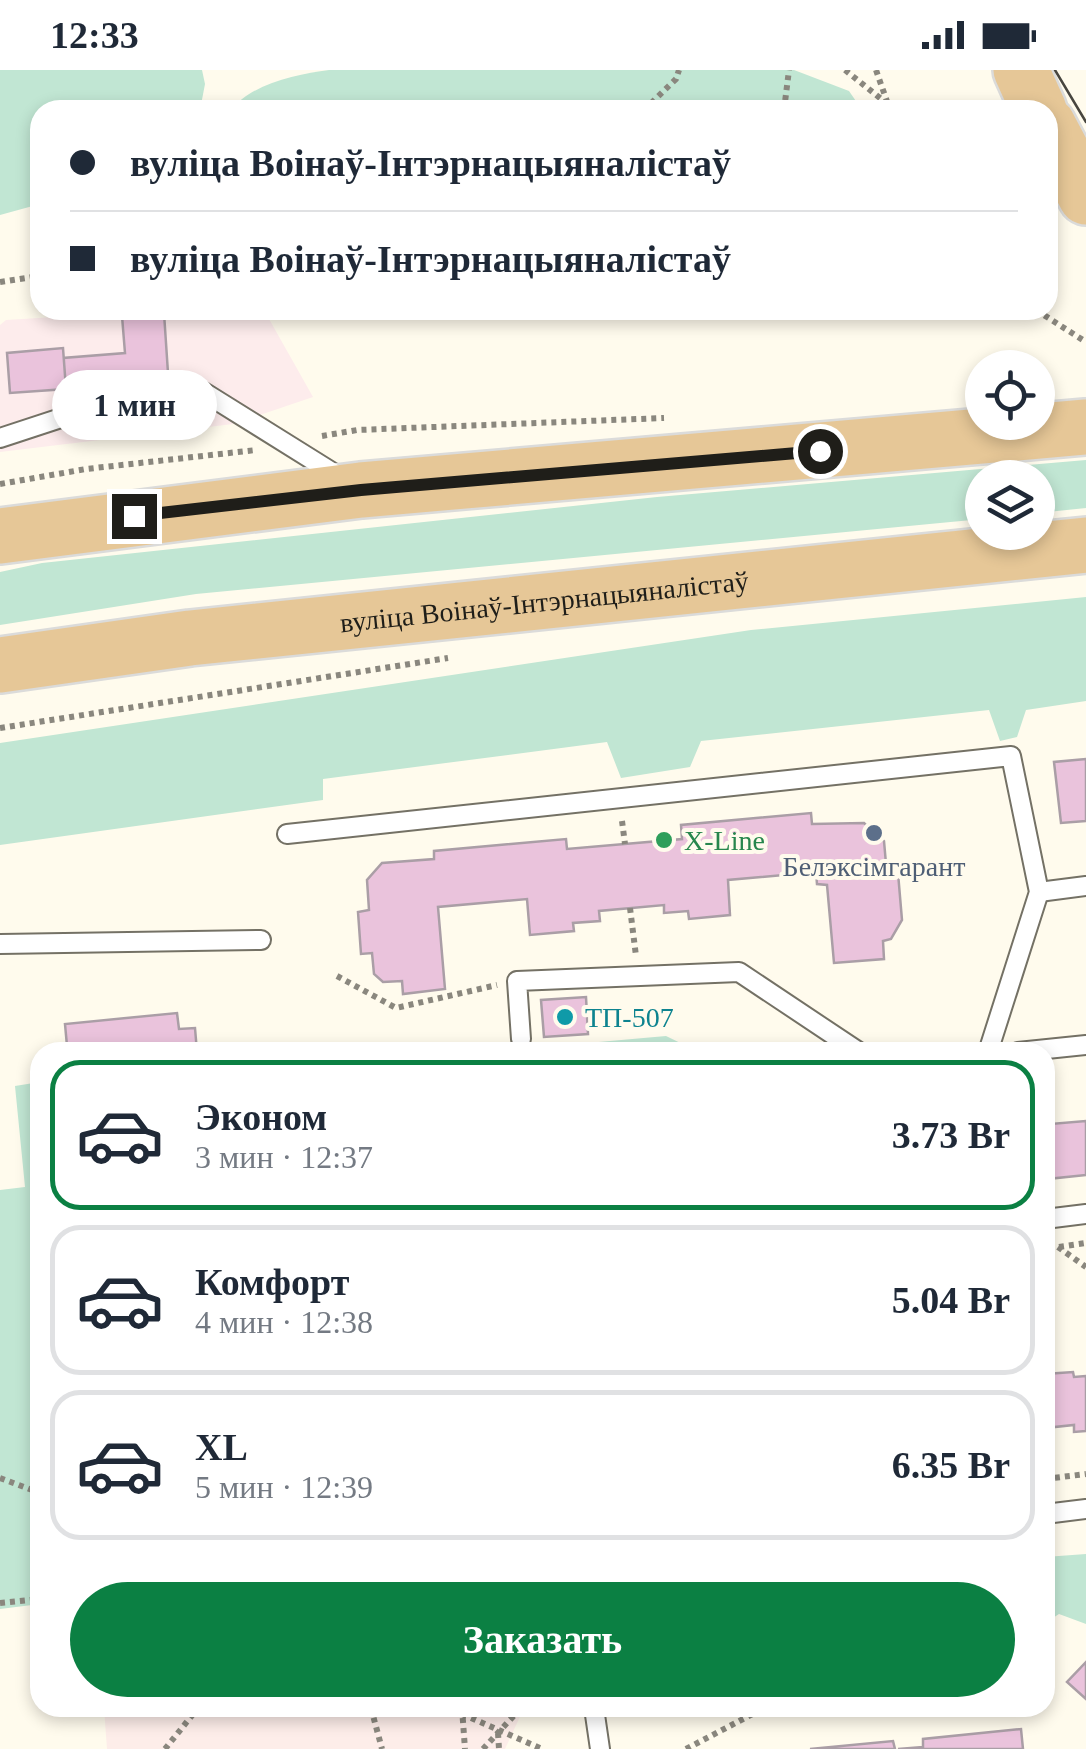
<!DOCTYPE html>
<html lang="ru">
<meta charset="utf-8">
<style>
body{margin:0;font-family:Georgia,serif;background:#f6f6f7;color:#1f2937;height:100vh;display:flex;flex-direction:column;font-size:38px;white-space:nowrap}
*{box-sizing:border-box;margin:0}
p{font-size:32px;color:#747a83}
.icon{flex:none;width:55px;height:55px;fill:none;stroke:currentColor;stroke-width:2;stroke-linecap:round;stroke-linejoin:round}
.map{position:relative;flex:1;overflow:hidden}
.panel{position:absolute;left:30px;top:972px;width:1025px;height:675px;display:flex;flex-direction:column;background:#fff;border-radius:30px;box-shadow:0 5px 15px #0003}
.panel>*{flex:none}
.top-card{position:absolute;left:30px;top:30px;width:1028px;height:220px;border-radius:30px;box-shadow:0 5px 15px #0003;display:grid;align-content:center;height:220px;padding:0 40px;background:#fff}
.controls{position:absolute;left:965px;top:280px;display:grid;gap:20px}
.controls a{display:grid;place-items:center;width:90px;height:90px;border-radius:50%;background:#fff;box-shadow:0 5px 15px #0003;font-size:50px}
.end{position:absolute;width:45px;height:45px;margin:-22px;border:12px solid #1f1e19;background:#fff;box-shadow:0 0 0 5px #fff}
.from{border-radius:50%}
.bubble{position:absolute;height:70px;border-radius:35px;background:#fff;box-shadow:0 5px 15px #0003;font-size:32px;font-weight:700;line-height:70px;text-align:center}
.top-card b{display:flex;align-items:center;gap:35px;height:95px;font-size:38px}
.top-card b+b{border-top:2px solid #e0e1e3}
.top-card i{width:25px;height:25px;background:#1f2937}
ul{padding:18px 0 0;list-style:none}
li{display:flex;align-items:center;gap:30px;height:150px;margin:0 20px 15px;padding:0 20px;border:5px solid #e0e1e3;border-radius:30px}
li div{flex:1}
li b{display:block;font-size:38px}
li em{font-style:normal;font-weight:700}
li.on{border-color:#0b8043}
li>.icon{width:90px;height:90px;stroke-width:1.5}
.cta{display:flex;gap:20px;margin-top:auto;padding:20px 40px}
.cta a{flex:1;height:115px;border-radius:60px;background:#0b8043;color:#fff;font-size:40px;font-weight:700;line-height:115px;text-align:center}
.status{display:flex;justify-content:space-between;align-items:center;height:70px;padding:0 50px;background:#fff;direction:ltr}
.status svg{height:28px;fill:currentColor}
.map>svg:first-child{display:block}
.commercial{fill:#fdecec}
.education{fill:#fdede9}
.green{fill:#c1e6d3}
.building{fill:#eac3dc;stroke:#aa9ea6;stroke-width:2.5}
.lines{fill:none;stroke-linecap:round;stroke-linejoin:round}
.lane-casing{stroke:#747165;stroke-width:22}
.primary-casing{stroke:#dbdbda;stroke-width:60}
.path{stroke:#8a877e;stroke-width:6;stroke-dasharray:5 5;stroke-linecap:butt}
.lane{stroke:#fff;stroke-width:18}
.primary{stroke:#e6c797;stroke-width:55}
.tram{stroke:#47453f;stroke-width:2.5}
.route{stroke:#1f1e19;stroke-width:12}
.service-dot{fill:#5c6f8a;stroke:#fffbed;stroke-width:4}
.leisure-dot{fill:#2e9e5b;stroke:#fffbed;stroke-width:4}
.culture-dot{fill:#0f9aa8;stroke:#fffbed;stroke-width:4}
.labels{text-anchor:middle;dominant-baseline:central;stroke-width:8;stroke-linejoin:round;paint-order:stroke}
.street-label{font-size:28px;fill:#1f1e19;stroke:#fffbed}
.leisure-label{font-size:28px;fill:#27864d;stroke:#fffbed;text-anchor:start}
.service-label{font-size:28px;fill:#4e5e75;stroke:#fffbed}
.culture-label{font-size:28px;fill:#0d838f;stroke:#fffbed;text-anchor:start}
</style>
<div class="status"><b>12:33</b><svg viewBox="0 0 49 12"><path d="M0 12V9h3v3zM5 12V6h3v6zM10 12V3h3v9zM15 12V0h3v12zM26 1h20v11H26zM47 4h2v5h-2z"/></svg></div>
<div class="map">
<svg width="1086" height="1679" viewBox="0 0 1086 1679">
<rect width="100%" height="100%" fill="#fffbed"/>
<!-- commercial -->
<polygon class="commercial" points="168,240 264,240 313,327 233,354 0,382 0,255 6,250"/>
<!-- education -->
<polygon class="education" points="104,1638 524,1638 505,1679 107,1679"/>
<!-- green -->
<g class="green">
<polygon points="0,0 202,0 205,14 200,40 40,40 40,134 0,145"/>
<path d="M 329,0 L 794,0 L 849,21 L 862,40 L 231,40 C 251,14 297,4 329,0 Z"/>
<polygon points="1086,390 1086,438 1038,443 1038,408 982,408 982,449 196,524 0,555 0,502 42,493 657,427"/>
<polygon points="1086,527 1086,631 1026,640 1017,667 1000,671 989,640 701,671 690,697 621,708 607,672 323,709 323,730 0,775 0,673 751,560"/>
<polygon points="666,966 699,982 509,980"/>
<polygon points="40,1012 40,1534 0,1539 0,1120 25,1117 15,1016"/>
<polygon points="1086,1484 1086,1554 1059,1544 1045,1553 1045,1487"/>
</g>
<!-- building -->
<g class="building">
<polygon points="164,243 170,333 132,336 130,311 65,316 63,288 125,283 122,246"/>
<polygon points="63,278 66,319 10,323 7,283"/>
<polygon points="1086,689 1086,751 1061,753 1054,692"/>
<polygon points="811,743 812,754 864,753 884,771 887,805 898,803 902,850 891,869 883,871 884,889 834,893 827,815 817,814 816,802 728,810 730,845 689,849 688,841 664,843 664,835 599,841 600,851 573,853 574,861 530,865 527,829 438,837 445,919 403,924 402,911 383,912 374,904 372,883 361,884 358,842 369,840 367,810 382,793 434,789 434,781 566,769 567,779 682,769 681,755"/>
<polygon points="586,927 588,964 544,967 541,930"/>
<polygon points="177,943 179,959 195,958 197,982 58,982 58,977 67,976 65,954"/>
<polygon points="1051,1047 1051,1054 1086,1051 1086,1105 1047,1109 1045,1048"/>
<polygon points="1073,1302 1074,1307 1086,1306 1086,1361 1074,1362 1074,1355 1045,1358 1045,1304"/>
<polygon points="1086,1592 1086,1629 1067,1612"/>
<polygon points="1021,1659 1023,1679 898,1679 923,1677 923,1669"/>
<polygon points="893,1671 895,1679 810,1679"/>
</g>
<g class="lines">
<defs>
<g id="lane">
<polyline points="169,319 202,321 343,409"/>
<polyline points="0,368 131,325"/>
<polyline points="287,764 1011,686 1039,822 988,982"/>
<polyline points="1039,822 1086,816"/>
<polyline points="0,874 261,870"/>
<polyline points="521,969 517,911 739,902 859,982"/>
<polyline points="1018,982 1086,975"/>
<polyline points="1045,1149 1086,1144"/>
<polyline points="1045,1444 1086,1439"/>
<polyline points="594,1638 600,1679"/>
</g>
<g id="primary">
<polyline points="1021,0 1039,40"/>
<polyline points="1048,55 1086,127"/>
<polyline points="0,466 361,420 1086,357"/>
<path id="s1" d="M 0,595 L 190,568 L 1086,475"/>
</g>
</defs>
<!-- lane casing -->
<use href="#lane" class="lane-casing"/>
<!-- primary casing -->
<use href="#primary" class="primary-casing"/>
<!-- path -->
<g class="path">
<polyline points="845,0 885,32"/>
<polyline points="876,0 890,40"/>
<polyline points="644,40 676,9 679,0"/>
<polyline points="784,40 789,0"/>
<polyline points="0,212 40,206"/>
<polyline points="1036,240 1086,272"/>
<polyline points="322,366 357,360 664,348"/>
<polyline points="0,414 86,399 256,380"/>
<polyline points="0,658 448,588"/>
<polyline points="622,751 625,774"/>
<polyline points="630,838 636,886"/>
<polyline points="337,906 396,938 497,915"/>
<polyline points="1058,1177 1086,1197"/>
<polyline points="1059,1177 1086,1173"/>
<polyline points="0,1408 40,1423"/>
<polyline points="1045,1409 1086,1404"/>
<polyline points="0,1533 40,1529"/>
<polyline points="371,1638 382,1679"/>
<polyline points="462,1638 465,1679"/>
<polyline points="462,1644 542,1679"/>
<polyline points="498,1663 499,1679"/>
<polyline points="165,1679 198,1638"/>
<polyline points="483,1679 521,1638"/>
<polyline points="686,1679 764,1638"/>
</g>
<!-- lane -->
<use href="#lane" class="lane"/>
<!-- primary -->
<use href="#primary" class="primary"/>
<!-- tram -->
<polyline class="tram" points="1055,0 1086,52"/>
</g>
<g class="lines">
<!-- route -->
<polyline class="route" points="134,446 361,420 820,381"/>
</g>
<!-- markers -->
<circle class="service-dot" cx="874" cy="763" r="10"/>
<circle class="leisure-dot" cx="664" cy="770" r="10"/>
<circle class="culture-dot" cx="565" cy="947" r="10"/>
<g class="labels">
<!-- street labels -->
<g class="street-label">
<text stroke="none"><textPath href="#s1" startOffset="548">вуліца Воінаў-Інтэрнацыяналістаў</textPath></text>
</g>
<!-- leisure labels -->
<g class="leisure-label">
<text x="684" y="770">X-Line</text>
</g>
<!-- service labels -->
<g class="service-label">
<text x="874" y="796">Белэксімгарант</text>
</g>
<!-- culture labels -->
<g class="culture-label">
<text x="585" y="947">ТП-507</text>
</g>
</g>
</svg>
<div class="controls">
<a><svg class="icon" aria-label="locate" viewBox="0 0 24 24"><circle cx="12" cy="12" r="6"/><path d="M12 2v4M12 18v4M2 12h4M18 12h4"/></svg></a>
<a><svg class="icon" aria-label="layers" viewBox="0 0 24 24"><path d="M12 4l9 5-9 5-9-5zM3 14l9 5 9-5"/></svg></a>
</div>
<i class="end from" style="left:820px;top:381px"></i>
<i class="end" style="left:134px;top:446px"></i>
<div class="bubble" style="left:52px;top:300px;width:165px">1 мин</div>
<div class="top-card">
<b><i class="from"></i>вуліца Воінаў-Інтэрнацыяналістаў</b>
<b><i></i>вуліца Воінаў-Інтэрнацыяналістаў</b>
</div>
<section class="panel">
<ul>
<li class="on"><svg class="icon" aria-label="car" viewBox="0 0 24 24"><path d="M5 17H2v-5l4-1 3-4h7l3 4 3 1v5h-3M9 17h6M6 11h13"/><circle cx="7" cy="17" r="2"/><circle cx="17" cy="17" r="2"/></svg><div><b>Эконом</b><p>3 мин · 12:37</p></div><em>3.73 Br</em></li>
<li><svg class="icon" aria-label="car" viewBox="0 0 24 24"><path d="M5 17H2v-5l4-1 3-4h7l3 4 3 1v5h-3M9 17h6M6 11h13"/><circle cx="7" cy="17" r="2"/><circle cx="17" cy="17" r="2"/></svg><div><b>Комфорт</b><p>4 мин · 12:38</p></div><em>5.04 Br</em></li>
<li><svg class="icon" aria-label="car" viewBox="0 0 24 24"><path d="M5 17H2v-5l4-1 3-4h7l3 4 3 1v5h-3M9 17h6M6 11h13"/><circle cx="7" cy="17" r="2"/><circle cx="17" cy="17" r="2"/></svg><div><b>XL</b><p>5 мин · 12:39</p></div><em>6.35 Br</em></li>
</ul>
<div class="cta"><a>Заказать</a></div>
</section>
</div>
